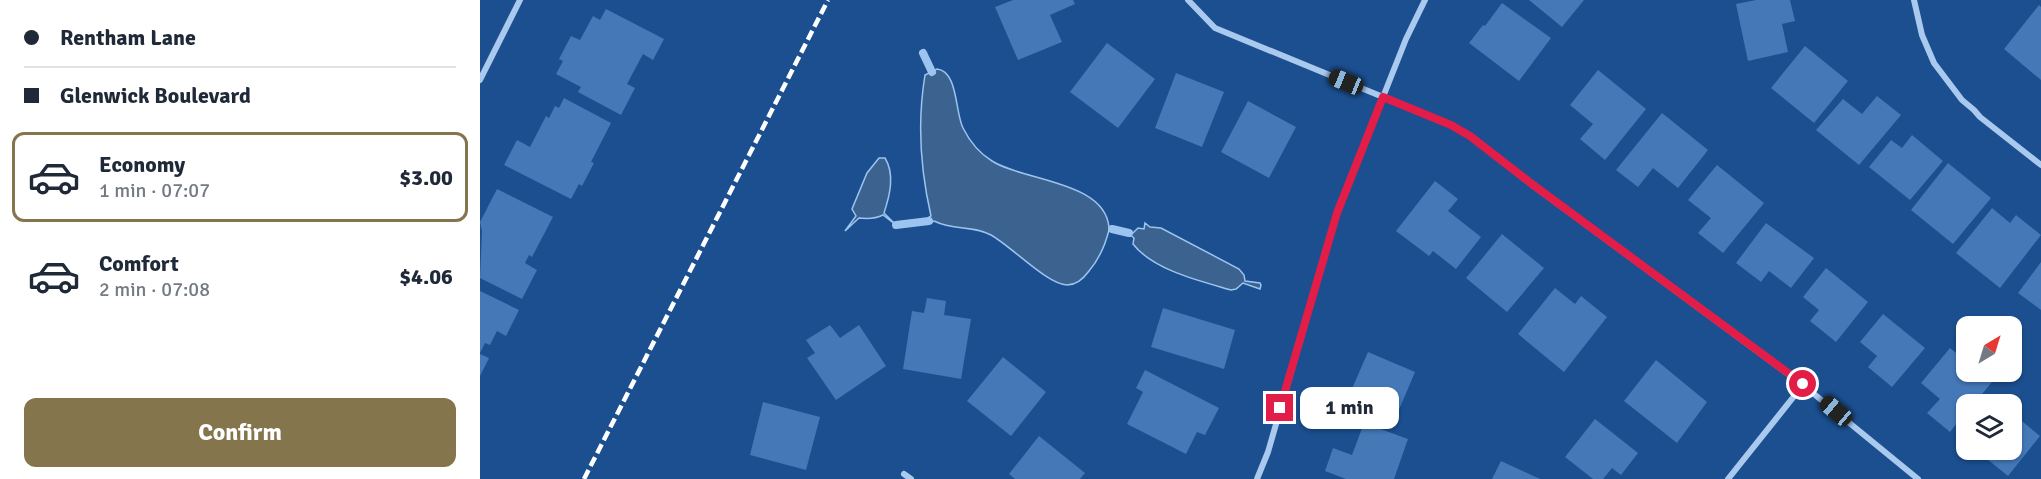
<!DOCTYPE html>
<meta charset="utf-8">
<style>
body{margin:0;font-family:Signika,sans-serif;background:#f6f6f7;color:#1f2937;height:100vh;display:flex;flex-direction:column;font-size:22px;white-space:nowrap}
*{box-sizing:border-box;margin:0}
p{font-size:20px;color:#747a83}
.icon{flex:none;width:33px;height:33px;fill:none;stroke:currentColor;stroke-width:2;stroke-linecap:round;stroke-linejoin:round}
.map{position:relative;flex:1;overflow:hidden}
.drawer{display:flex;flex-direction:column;background:#fff;width:480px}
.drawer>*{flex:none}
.banner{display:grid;align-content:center;height:132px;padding:0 24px;background:#fff}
.needle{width:39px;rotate:38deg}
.buttons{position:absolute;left:1476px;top:316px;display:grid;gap:12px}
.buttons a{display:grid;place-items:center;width:66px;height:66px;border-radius:12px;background:#fff;box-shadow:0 2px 4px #0004;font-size:30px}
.end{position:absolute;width:27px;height:27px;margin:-14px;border:8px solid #e11d48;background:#fff;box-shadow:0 0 0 3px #fff}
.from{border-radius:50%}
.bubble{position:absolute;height:42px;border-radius:12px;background:#fff;box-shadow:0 2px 4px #0004;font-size:20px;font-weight:700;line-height:42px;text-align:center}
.car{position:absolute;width:18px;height:36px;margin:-18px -9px;border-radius:8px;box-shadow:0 0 4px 2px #0007;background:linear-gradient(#222 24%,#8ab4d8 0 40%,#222 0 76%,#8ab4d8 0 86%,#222 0)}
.banner b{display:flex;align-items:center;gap:21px;height:57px;font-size:22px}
.banner b+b{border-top:2px solid #e0e1e3}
.banner i{width:15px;height:15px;background:#1f2937}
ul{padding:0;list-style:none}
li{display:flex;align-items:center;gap:18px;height:90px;margin:0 12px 9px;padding:0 12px;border:3px solid transparent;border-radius:12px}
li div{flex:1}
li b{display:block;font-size:22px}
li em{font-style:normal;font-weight:700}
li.active{border-color:#84754c}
li>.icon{width:54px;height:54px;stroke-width:1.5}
.action{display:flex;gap:12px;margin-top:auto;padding:12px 24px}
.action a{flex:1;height:69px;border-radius:12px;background:#84754c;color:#fff;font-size:24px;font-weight:700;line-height:69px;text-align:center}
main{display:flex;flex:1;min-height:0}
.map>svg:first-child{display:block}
.water{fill:#3c6290;stroke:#9cc4f0;stroke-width:1.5}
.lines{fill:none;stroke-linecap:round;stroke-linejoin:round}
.stream{stroke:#9cc4f0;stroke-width:8}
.building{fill:#4478b7}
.minor{stroke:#a9c9ee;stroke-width:6}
.rail{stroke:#fff;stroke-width:4.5;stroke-dasharray:10 4.5;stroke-linecap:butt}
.route{stroke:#e11d48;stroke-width:8}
</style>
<main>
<section class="drawer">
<div class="banner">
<b><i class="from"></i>Rentham Lane</b>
<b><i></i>Glenwick Boulevard</b>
</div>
<ul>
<li class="active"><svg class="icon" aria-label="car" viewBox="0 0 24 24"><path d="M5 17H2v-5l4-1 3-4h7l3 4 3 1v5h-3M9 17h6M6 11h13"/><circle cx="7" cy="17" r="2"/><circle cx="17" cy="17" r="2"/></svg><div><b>Economy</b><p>1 min · 07:07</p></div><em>$3.00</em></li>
<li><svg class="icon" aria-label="car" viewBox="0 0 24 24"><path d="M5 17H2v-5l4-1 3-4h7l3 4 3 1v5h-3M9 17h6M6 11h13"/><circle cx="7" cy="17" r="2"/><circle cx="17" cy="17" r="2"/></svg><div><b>Comfort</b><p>2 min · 07:08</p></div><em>$4.06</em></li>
</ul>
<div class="action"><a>Confirm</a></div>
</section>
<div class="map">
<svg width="1561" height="479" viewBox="0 0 1561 479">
<rect width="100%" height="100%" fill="#1b4f8f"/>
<!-- water -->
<g class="water">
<path d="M 457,69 C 478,71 475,112 483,128 C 489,140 499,153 512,161 C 543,181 626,181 629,228 L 632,229 L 629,230 C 625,246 620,258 609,271 C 604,278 597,285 587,285 C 568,285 531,246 511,235 C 493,225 474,231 454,221 L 451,223 L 446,219 L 451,216 C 440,168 437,123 445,75 Z"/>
<path d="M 399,158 L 405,158 C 415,174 410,195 404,213 L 416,225 L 403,215 C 395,219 388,219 379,218 L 365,231 L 376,216 L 372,209 L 387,173 Z"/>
<path d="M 665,223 L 670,227 L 681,228 L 759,269 L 764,275 L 765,281 L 780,283 L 781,285 L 780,289 L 763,283 L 756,289 L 751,290 C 720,281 673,270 653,244 L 654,238 L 649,234 L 649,232 L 653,233 L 658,228 L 664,229 Z"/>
</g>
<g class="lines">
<!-- stream -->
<g class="stream">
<polyline points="443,53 452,72"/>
<polyline points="416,225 449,221"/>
<polyline points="632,229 649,233"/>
</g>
</g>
<!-- building -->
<g class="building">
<polygon points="533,0 593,0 595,4 570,15 582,42 538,60 515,7"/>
<polygon points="1049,0 1104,0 1082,27"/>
<polygon points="1276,0 1310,0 1315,21 1302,24 1308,52 1268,61 1256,4"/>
<polygon points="1022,3 1071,38 1039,81 989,43 1003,25 1005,26"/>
<polygon points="1559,5 1561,7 1561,80 1524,49"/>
<polygon points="126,9 184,39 173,60 163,54 147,84 155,88 141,115 98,92 101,87 76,74 83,61 79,59 91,36 100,40 113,16 120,20"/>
<polygon points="627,43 675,79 638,128 590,92"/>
<polygon points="1325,46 1368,81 1334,123 1291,88"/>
<polygon points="1118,70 1166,109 1125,160 1100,139 1113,124 1090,105"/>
<polygon points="696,73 744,92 722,147 675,128"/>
<polygon points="1397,96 1421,115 1379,165 1336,130 1363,99 1382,114"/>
<polygon points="84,98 131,123 111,162 114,163 102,186 99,184 91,199 24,165 37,140 50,147 66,116 69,118 75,106 79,108"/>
<polygon points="768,101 816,127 789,178 741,152"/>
<polygon points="1182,113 1228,150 1198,188 1173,168 1158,187 1136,170"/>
<polygon points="1432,135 1463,161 1430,200 1389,167 1411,140 1422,148"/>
<polygon points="1468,163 1511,198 1473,244 1431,210"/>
<polygon points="1237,165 1284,203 1243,253 1218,233 1231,218 1208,200"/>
<polygon points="955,181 978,199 968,211 1001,237 976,269 953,251 949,256 916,231"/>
<polygon points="17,189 73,217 52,257 49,255 45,263 57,270 42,299 0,278 2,231 0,222"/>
<polygon points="1512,208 1530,223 1536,215 1561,235 1520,288 1476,253"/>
<polygon points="1286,223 1334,258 1311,288 1289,271 1281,282 1256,263"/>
<polygon points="1022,234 1064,268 1027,312 986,278"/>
<polygon points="1561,262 1561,310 1538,293"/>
<polygon points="1346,268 1388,302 1356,342 1330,321 1339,310 1323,297"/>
<polygon points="1075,288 1095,304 1101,296 1127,317 1084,372 1038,334"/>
<polygon points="0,291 39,310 26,336 17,331 10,345 5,343 0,353"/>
<polygon points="447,298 466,301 464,315 491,319 481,379 423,369 432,311 444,313"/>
<polygon points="683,308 755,330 744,369 671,347"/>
<polygon points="1403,314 1445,348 1412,387 1388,367 1397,356 1380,342"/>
<polygon points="350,325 360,338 379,325 406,366 356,400 327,358 335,353 326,340"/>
<polygon points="1470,348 1486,361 1486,372 1500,372 1512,382 1493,405 1486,405 1486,412 1470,432 1447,413 1460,399 1441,383"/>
<polygon points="888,352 935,372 918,412 871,391"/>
<polygon points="0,354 9,358 0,376"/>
<polygon points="523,357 566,392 531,436 487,401"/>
<polygon points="1176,360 1227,402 1197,443 1144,401"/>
<polygon points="665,370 739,408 725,435 717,432 706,454 647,424 663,392 656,388"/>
<polygon points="283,402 340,417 326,470 270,455"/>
<polygon points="1532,413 1560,436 1528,476 1496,450 1532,450"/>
<polygon points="1115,419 1158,453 1141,475 1132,468 1123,479 1113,479 1085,457"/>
<polygon points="884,423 928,439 914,479 866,479 845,471 853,448 872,455"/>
<polygon points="559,436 605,473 600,479 535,479 529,474"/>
<polygon points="1021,461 1060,479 1012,479"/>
</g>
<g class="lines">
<!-- minor -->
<g class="minor">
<polyline points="708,0 735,28 971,125 990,136 1051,184 1323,385 1438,479"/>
<polyline points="1434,0 1442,35 1454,63 1482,100 1494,110 1500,117 1561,165"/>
<polyline points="0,80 40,0"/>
<polyline points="424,474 431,479"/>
<polyline points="777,479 788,452 857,213 926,39 945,0"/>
<polyline points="1248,479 1323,385"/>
</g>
<!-- rail -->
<polyline class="rail" points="104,479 348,0"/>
</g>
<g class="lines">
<!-- route -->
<polyline class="route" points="800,408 857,213 903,97 971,125 990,136 1052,184 1323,384"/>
</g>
</svg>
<div class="buttons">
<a><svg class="needle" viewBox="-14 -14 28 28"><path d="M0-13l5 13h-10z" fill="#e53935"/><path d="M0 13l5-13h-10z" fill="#747a83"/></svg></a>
<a><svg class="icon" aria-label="layers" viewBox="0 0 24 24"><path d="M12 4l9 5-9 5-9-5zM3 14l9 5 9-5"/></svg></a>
</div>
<i class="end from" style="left:1323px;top:384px"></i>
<i class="end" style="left:800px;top:408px"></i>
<div class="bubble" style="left:820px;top:387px;width:99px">1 min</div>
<i class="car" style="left:866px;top:82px;rotate:292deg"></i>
<i class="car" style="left:1356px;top:411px;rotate:310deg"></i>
</div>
</main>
